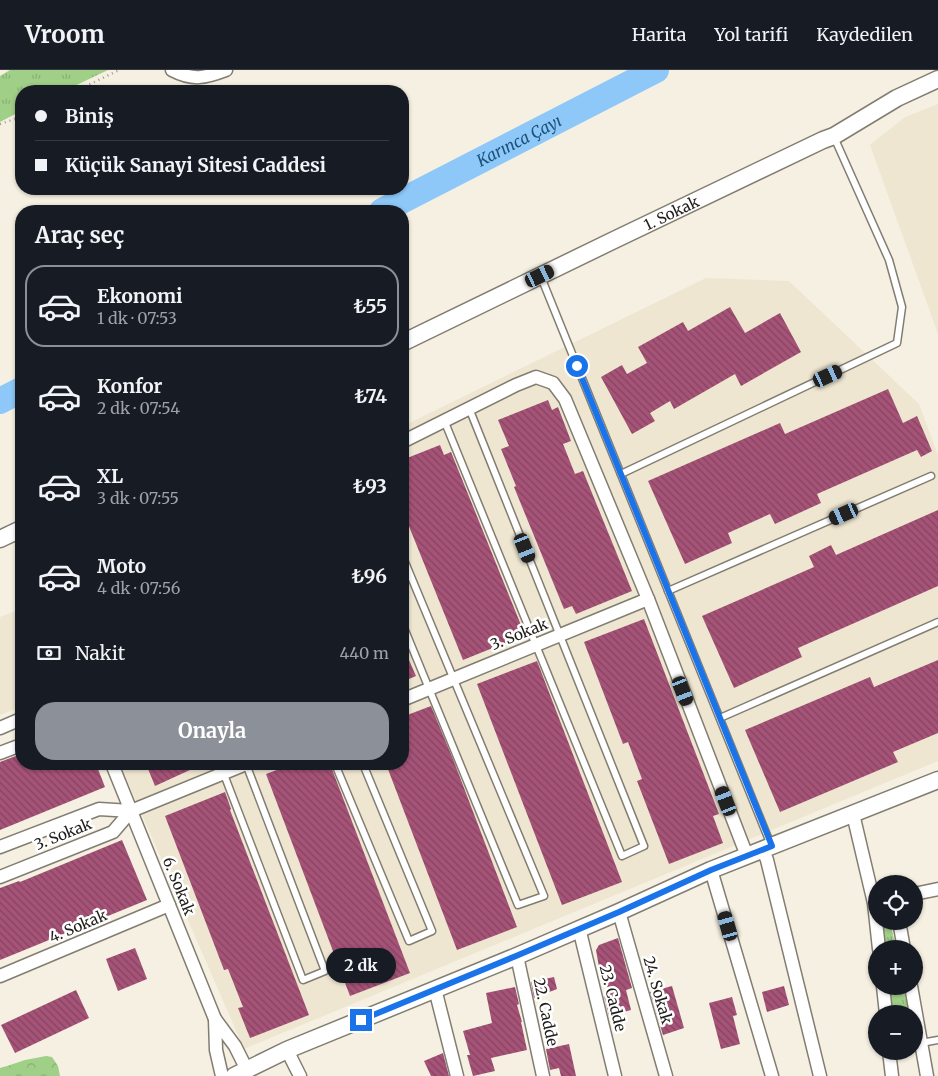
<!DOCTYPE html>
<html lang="tr">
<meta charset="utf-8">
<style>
body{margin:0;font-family:Merriweather,serif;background:#242831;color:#f1f3f6;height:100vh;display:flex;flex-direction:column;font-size:19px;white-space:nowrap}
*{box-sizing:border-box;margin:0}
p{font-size:16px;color:#9ea1a6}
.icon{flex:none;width:28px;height:28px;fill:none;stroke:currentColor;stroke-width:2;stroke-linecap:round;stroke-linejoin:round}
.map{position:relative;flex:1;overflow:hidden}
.drawer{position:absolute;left:15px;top:135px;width:394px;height:565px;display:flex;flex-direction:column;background:#171b24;border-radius:20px;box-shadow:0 1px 4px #0004}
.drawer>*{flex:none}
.banner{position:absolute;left:15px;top:15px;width:394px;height:110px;border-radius:20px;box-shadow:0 1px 4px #0004;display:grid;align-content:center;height:110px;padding:0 20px;background:#171b24}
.controls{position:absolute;left:868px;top:805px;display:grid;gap:10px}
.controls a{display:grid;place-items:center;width:55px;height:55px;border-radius:50%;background:#171b24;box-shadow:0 1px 4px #0004;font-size:25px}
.end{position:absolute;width:22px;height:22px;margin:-11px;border:6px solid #1a73e8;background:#fff;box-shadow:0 0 0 2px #fff}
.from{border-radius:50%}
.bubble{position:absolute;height:35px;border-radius:18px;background:#171b24;box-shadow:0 1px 4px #0004;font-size:16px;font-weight:700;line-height:35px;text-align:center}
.car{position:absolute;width:15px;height:30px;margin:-15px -8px;border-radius:6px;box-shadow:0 0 4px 1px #0007;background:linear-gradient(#222 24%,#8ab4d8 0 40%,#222 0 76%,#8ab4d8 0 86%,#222 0)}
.banner b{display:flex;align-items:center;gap:18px;height:48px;font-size:19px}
.banner b+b{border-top:1px solid #363941}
.banner i{width:12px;height:12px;background:#f1f3f6}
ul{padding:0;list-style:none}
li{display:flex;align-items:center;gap:15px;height:82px;margin:0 10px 8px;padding:0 10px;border:2px solid transparent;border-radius:20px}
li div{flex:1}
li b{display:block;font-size:19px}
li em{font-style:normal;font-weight:700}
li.selected{border-color:#8c9099}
li>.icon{width:45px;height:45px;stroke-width:1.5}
h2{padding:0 20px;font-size:22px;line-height:60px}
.pay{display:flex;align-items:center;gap:12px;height:55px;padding:0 20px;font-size:19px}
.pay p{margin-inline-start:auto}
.action{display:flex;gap:10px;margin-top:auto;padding:10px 20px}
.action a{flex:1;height:58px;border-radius:20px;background:#8c9099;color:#fff;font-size:20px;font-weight:700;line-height:58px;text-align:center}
header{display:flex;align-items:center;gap:30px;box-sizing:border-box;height:70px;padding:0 25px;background:#171b24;border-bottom:1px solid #363941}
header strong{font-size:24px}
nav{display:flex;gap:28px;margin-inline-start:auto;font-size:18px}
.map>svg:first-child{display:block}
.built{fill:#eee6d1}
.grass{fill:url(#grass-tufts)}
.forest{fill:url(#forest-crowns)}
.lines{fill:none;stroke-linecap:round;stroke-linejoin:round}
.river{stroke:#8dc8f8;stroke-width:26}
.building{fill:url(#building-back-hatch)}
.service-casing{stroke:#827d71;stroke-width:9}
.minor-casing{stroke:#827d71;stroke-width:15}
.tertiary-casing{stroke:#827d71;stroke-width:19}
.path{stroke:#9c988e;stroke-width:2.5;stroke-dasharray:1 4;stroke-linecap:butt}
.service{stroke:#fff;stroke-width:6}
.minor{stroke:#fff;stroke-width:12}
.tertiary{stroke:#fff;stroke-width:16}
.route{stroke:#1a73e8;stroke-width:6}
.labels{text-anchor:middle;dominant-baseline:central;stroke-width:5;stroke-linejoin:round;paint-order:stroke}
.street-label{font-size:15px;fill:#1f1d19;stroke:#fff}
.water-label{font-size:16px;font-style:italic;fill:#1d537b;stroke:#fff}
</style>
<header>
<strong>Vroom</strong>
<nav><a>Harita</a><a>Yol tarifi</a><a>Kaydedilen</a></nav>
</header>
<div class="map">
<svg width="938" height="1006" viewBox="0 0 938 1006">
<defs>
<pattern id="grass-tufts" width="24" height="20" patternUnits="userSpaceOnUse" patternTransform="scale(1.25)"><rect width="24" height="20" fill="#a0cf87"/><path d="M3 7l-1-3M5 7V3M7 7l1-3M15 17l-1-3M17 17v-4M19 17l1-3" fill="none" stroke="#89b174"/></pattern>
<pattern id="forest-crowns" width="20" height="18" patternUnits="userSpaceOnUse" patternTransform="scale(1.25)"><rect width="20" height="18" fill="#a0cf87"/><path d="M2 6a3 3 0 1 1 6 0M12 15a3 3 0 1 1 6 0" fill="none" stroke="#89b174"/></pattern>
<pattern id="building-back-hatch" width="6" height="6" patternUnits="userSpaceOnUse" patternTransform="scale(1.25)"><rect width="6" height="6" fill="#a55377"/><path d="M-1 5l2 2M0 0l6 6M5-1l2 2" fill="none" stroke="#864461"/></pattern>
</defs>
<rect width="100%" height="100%" fill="#f5f0e2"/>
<!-- built -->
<g class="built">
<polygon points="938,34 938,264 870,75 905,47"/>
<polygon points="706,208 789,211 919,334 938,385 938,691 244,979 120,694 402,694 403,356"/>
<polygon points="21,539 21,637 0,645 0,547"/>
</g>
<!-- grass -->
<g class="grass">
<polygon points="10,0 108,0 64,21 21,21 21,41 0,52 0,6"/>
<polygon points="883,851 890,851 896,879 886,879"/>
<polygon points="890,916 903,916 909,944 893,944"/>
</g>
<!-- forest -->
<polygon class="forest" points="46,986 52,987 58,996 60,1006 0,1006 0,998 7,996 25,990"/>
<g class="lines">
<!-- river -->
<g class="river">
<path id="s1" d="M 382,141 L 656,0"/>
<polyline points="0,331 21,320"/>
</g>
</g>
<!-- building -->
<g class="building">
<polygon points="730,237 745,263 780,243 801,282 741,316 735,304 674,339 670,331 650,343 655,351 632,364 601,307 622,295 627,304 647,293 638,277 683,252 688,261"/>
<polygon points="888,319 903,353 917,346 932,381 921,387 917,380 817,424 821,433 775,454 770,444 728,463 732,473 685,494 648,411 780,353 785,364"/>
<polygon points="548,330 552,340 558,337 571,371 563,374 575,404 583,401 632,521 576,544 572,536 564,539 514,417 516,416 501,379 509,376 498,350"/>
<polygon points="440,375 444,385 451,382 525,565 463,590 402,439 402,390"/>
<polygon points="938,440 938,516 798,578 802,587 734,618 702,546 814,497 809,486 831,475 836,485"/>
<polygon points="644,549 719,744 713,746 723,773 669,794 637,711 642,709 628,672 623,674 584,572"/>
<polygon points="402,574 416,606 402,612"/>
<polygon points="938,590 938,663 893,682 898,692 780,742 745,660 870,607 874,617"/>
<polygon points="537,591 622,812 562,835 477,614"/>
<polygon points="431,636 453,689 517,857 457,880 386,694 402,694 402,647"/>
<polygon points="21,684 21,694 96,694 105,717 0,760 0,692"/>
<polygon points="146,694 203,694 155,716"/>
<polygon points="293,694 330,694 410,903 350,926 266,704"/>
<polygon points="225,722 231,739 230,740 309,945 250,968 238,938 243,937 228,899 224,900 165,746"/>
<polygon points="122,770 147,830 0,890 0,818 19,811 20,812"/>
<polygon points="618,868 632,918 626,920 631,940 609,946 604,926 609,925 603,901 600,903 596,880 599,875"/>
<polygon points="135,878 147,909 118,921 106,889"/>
<polygon points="554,907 557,919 534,928 531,912"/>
<polygon points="672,916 684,958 663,965 650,922"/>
<polygon points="784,916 789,935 767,942 762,922"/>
<polygon points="515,917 519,934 517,935 522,952 521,952 527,980 491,988 495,1001 473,1006 467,985 470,985 463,961 492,953 486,923"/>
<polygon points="76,920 89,948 15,983 1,955"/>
<polygon points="732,927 737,945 733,946 740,974 721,979 709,933"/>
<polygon points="569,974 576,1006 561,1006 559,998 550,1000 546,979"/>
<polygon points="443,983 449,1006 431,1006 424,991"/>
</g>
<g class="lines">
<defs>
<g id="service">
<polyline points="541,207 771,775"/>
<polyline points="444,350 622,786 644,776 469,338"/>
<polyline points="621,404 897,273 902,237 889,190 834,67"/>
<polyline points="402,485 544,826 518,835 402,553"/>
<polyline points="668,521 931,406"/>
<polyline points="720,648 938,552"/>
<polyline points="220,694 303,910 325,901 246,694"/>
<polyline points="335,694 409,871 432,861 363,694"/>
<polyline points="921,973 938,970"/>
</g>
<g id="minor">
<path d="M 172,0 C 193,11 205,8 226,0"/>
<polyline points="402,372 516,315 536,307 553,313 565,329 648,529 747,786"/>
<polyline points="402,630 648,529"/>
<polyline points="0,658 21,649"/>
<polyline points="0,683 21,675"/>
<polyline points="112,694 215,949"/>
<polyline points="853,744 874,833 879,879"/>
<polyline points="0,777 99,739 131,741"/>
<polyline points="763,780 767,790 820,1006"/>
<polyline points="711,800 772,1006"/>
<polyline points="0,807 113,762 131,741 246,694"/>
<polyline points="914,824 938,819"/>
<polyline points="619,842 666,1006"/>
<polyline points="899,851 904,879"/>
<polyline points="579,858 615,1006"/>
<polyline points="517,886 543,1006"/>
<polyline points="0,906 169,835"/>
<polyline points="883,916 886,944"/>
<polyline points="911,916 927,1006"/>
<polyline points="435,919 457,1006"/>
<polyline points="287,980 300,1006"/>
<polyline points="889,981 892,1006"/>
<polyline points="222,1006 216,980 215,949 235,976 247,1000"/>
</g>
<g id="tertiary">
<path id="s2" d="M 402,273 L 612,171 L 823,70 L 834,66 L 897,28 L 938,9"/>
<polyline points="0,469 21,459"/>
<polyline points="234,1006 287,980 517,886 619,842 711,800 938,710"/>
</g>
</defs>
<!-- service casing -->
<use href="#service" class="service-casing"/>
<!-- minor casing -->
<use href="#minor" class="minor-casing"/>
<!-- tertiary casing -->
<use href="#tertiary" class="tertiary-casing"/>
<!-- path -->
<g class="path">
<polyline points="76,21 119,0"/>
<polyline points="0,54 21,47"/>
</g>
<!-- service -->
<use href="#service" class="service"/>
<!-- minor -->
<use href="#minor" class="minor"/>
<!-- tertiary -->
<use href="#tertiary" class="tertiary"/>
</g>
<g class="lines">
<!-- route -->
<polyline class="route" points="361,950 516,886 619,842 711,800 772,776 577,296"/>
</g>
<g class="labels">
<!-- street labels -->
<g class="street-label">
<text stroke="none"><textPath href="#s2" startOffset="299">1. Sokak</textPath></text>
<text transform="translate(519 564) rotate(-22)">3. Sokak</text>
<text transform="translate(63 764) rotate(-22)">3. Sokak</text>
<text transform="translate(179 816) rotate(68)">6. Sokak</text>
<text transform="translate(78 856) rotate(-23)">4. Sokak</text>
<text transform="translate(658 920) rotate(74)">24. Sokak</text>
<text transform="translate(613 928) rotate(76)">23. Cadde</text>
<text transform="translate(546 942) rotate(78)">22. Cadde</text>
</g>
<!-- water labels -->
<g class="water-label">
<text stroke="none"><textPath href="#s1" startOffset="154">Karınca Çayı</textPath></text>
</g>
</g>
</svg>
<div class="controls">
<a><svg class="icon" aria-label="locate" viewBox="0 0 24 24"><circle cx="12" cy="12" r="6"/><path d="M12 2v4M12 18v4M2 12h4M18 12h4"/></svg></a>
<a>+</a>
<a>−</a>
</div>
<i class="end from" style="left:577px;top:296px"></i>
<i class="end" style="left:361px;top:950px"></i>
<div class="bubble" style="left:326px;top:878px;width:70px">2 dk</div>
<i class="car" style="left:540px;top:206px;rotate:64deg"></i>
<i class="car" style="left:828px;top:306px;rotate:65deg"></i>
<i class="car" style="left:844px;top:444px;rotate:246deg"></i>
<i class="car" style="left:525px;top:478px;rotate:158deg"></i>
<i class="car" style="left:683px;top:621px;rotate:159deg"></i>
<i class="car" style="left:726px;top:731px;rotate:339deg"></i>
<i class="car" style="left:728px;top:856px;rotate:344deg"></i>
<div class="banner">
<b><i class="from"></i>Biniş</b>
<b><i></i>Küçük Sanayi Sitesi Caddesi</b>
</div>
<section class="drawer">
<h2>Araç seç</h2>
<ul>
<li class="selected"><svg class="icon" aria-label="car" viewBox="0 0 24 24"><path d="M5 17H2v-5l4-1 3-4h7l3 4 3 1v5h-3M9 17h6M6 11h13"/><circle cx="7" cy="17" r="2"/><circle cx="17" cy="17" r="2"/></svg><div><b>Ekonomi</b><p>1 dk · 07:53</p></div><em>₺55</em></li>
<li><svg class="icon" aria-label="car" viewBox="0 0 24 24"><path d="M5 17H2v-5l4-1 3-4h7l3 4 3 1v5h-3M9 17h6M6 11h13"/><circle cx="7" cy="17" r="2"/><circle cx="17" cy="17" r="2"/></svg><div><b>Konfor</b><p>2 dk · 07:54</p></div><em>₺74</em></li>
<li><svg class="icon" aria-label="car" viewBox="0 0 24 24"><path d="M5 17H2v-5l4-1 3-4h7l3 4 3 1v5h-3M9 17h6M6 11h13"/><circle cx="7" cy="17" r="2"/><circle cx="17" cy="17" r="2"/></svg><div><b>XL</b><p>3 dk · 07:55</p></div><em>₺93</em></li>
<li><svg class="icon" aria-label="car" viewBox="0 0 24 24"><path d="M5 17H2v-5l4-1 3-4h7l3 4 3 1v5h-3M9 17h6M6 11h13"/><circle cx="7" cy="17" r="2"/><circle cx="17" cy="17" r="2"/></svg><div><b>Moto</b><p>4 dk · 07:56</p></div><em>₺96</em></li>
</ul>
<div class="pay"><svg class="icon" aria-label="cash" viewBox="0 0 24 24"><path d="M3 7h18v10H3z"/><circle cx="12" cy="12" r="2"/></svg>Nakit<p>440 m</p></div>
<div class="action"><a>Onayla</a></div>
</section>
</div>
